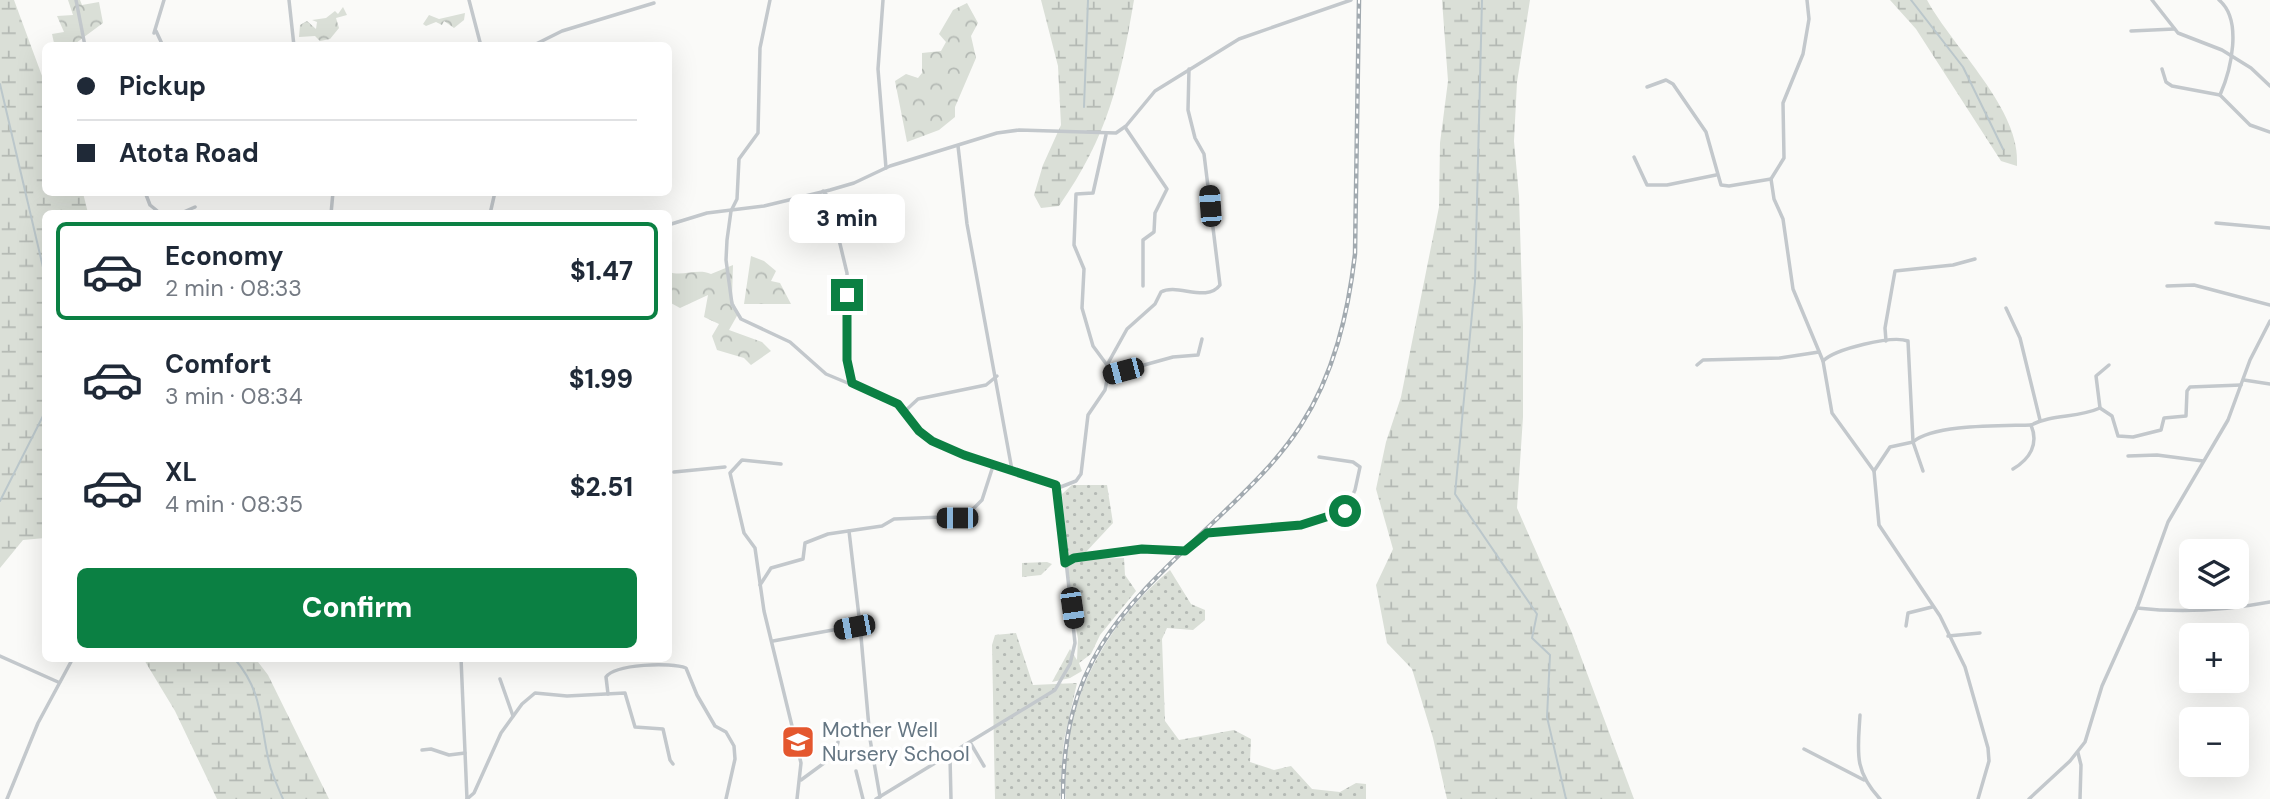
<!DOCTYPE html>
<meta charset="utf-8">
<style>
body{margin:0;font-family:"DM Sans",sans-serif;background:#f6f6f7;color:#1f2937;height:100vh;display:flex;flex-direction:column;font-size:26px;white-space:nowrap}
*{box-sizing:border-box;margin:0}
p{font-size:23px;color:#747a83}
.icon{flex:none;width:38px;height:38px;fill:none;stroke:currentColor;stroke-width:2;stroke-linecap:round;stroke-linejoin:round}
.map{position:relative;flex:1;overflow:hidden}
.panel{position:absolute;left:42px;top:210px;width:630px;height:452px;display:flex;flex-direction:column;background:#fff;border-radius:10px;box-shadow:0 7px 28px #0002}
.panel>*{flex:none}
.banner{position:absolute;left:42px;top:42px;width:630px;height:154px;border-radius:10px;box-shadow:0 7px 28px #0002;display:grid;align-content:center;height:154px;padding:0 35px;background:#fff}
.tools{position:absolute;left:2179px;top:539px;display:grid;gap:14px}
.tools a{display:grid;place-items:center;width:70px;height:70px;border-radius:10px;background:#fff;box-shadow:0 7px 28px #0002;font-size:35px}
.end{position:absolute;width:32px;height:32px;margin:-16px;border:9px solid #0b8043;background:#fff;box-shadow:0 0 0 4px #fff}
.from{border-radius:50%}
.bubble{position:absolute;height:49px;border-radius:10px;background:#fff;box-shadow:0 7px 28px #0002;font-size:23px;font-weight:800;line-height:49px;text-align:center}
.car{position:absolute;width:21px;height:42px;margin:-21px -10px;border-radius:9px;box-shadow:0 0 5px 2px #0007;background:linear-gradient(#222 24%,#8ab4d8 0 40%,#222 0 76%,#8ab4d8 0 86%,#222 0)}
.banner b{display:flex;align-items:center;gap:24px;height:66px;font-size:26px}
.banner b+b{border-top:2px solid #e0e1e3}
.banner i{width:18px;height:18px;background:#1f2937}
ul{padding:12px 0 0;list-style:none}
li{display:flex;align-items:center;gap:21px;height:98px;margin:0 14px 10px;padding:0 21px;border:4px solid transparent;border-radius:10px}
li div{flex:1}
li b{display:block;font-size:26px}
li em{font-style:normal;font-weight:800}
li.on{border-color:#0b8043}
li>.icon{width:63px;height:63px;stroke-width:1.5}
.action{display:flex;gap:14px;margin-top:auto;padding:14px 35px}
.action a{flex:1;height:80px;border-radius:10px;background:#0b8043;color:#fff;font-size:28px;font-weight:800;line-height:80px;text-align:center}
.map>svg:first-child{display:block}
.grass{fill:url(#grass-dots)}
.forest{fill:url(#forest-crowns)}
.wetland{fill:url(#wetland-marsh)}
.lines{fill:none;stroke-linecap:round;stroke-linejoin:round}
.stream{stroke:#bbc7cb;stroke-width:2}
.street{stroke:#c3c8cc;stroke-width:3.5}
.rail-casing{stroke:#a2aab0;stroke-width:4.5}
.rail{stroke:#fff;stroke-width:2;stroke-dasharray:5;stroke-linecap:butt}
.route{stroke:#0b8043;stroke-width:9}
.labels{text-anchor:middle;dominant-baseline:central;stroke-width:7;stroke-linejoin:round;paint-order:stroke}
.poi-label{font-size:21px;fill:#657683;stroke:#fff;text-anchor:start}
</style>
<div class="map">
<svg width="2270" height="799" viewBox="0 0 2270 799">
<defs>
<pattern id="grass-dots" width="8" height="8" patternUnits="userSpaceOnUse" patternTransform="scale(1.75)"><rect width="8" height="8" fill="#dadfd7"/><path d="M2 2h.1M6 6h.1" fill="none" stroke="#b4b9b4" stroke-width="1.8" stroke-linecap="round"/></pattern>
<pattern id="forest-crowns" width="20" height="18" patternUnits="userSpaceOnUse" patternTransform="scale(1.75)"><rect width="20" height="18" fill="#dadfd7"/><path d="M2 6a3 3 0 1 1 6 0M12 15a3 3 0 1 1 6 0" fill="none" stroke="#b4b9b4"/></pattern>
<pattern id="wetland-marsh" width="20" height="14" patternUnits="userSpaceOnUse" patternTransform="scale(1.75)"><rect width="20" height="14" fill="#dadfd7"/><path d="M1 5h8M5 5V1M11 12h8M15 12V8" fill="none" stroke="#b4b9b4"/></pattern>
</defs>
<rect width="100%" height="100%" fill="#fafaf8"/>
<!-- grass -->
<g class="grass">
<polygon points="1072,485 1107,485 1113,523 1085,553 1068,556 1062,494"/>
<polygon points="1124,558 1125,575 1136,591 1100,635 1091,654 1079,663 1082,671 1070,678 1052,682 1070,649 1077,660 1078,639 1065,565 1075,559"/>
<polygon points="1047,562 1052,564 1041,575 1022,577 1022,563"/>
<path d="M 1170,570 L 1191,604 L 1205,610 L 1205,620 L 1193,630 L 1167,628 L 1162,639 L 1165,721 L 1179,740 L 1234,730 L 1251,739 L 1250,762 L 1274,770 L 1291,766 L 1312,789 L 1340,792 L 1356,783 L 1366,784 L 1366,799 L 1066,799 C 1058,710 1104,625 1170,570 Z"/>
<polygon points="1016,633 1033,685 1077,683 1064,740 1060,799 995,799 992,645 995,635"/>
</g>
<!-- forest -->
<g class="forest">
<polygon points="68,0 80,0 82,5 99,2 103,23 76,43 54,43 52,34 64,32 57,16 73,15"/>
<polygon points="967,3 978,23 971,36 976,58 955,107 955,117 939,130 907,142 895,81 906,74 918,78 922,73 922,53 941,51 946,42 939,34 953,10"/>
<polygon points="343,7 347,15 336,18 339,28 330,39 320,41 315,36 299,37 300,25 307,21 316,29 317,22 312,20 326,18 335,11 338,14"/>
<polygon points="465,13 464,20 454,28 444,21 442,25 436,22 426,26 423,24 429,15 439,19"/>
<polygon points="751,256 764,261 776,271 771,281 780,283 791,304 744,304"/>
<path d="M 733,265 L 732,298 L 738,314 L 729,330 L 762,342 L 771,351 L 751,365 L 744,358 L 717,350 L 712,336 L 719,324 L 704,317 L 708,295 L 680,308 L 669,302 L 669,272 C 683,277 697,268 711,274 Z"/>
</g>
<!-- wetland -->
<g class="wetland">
<polygon points="0,0 14,0 45,84 46,192 83,193 88,213 46,214 45,538 23,540 0,568"/>
<path d="M 1041,0 L 1134,0 C 1120,82 1108,136 1059,206 L 1041,208 L 1034,195 L 1043,165 L 1061,125 L 1058,66 Z"/>
<polygon points="1442,0 1530,0 1517,82 1514,141 1519,196 1523,325 1523,417 1517,508 1572,633 1634,799 1447,799 1433,738 1412,669 1387,643 1376,585 1393,549 1376,489 1386,442 1401,397 1439,207 1440,143 1448,81"/>
<path d="M 1890,0 L 1927,0 C 1953,48 2022,110 2017,166 L 2001,161 L 1916,29 Z"/>
<polygon points="143,658 255,658 268,675 329,799 217,799 175,711"/>
</g>
<g class="lines">
<!-- stream -->
<g class="stream">
<polyline points="1482,0 1475,282 1455,494 1537,614 1532,638 1550,655 1547,717 1566,799"/>
<polyline points="1911,0 1963,67 2003,149"/>
<polyline points="0,84 46,280"/>
<polyline points="1084,107 1088,0"/>
<polyline points="0,501 46,410"/>
<path d="M 234,658 C 264,693 259,720 269,762 C 272,775 278,787 283,799"/>
</g>
<!-- street -->
<g class="street">
<polyline points="76,0 85,46"/>
<polyline points="289,0 294,46"/>
<polyline points="469,0 481,46"/>
<polyline points="770,0 760,48 758,133 739,159 737,199 731,211 727,240 726,260 732,304 741,319 790,342 826,374 898,404 919,431 932,441 1058,488 1075,643 1070,664 1055,690 876,799"/>
<polyline points="883,0 878,69 886,168"/>
<polyline points="1807,0 1809,19 1803,54 1783,103 1784,158 1771,179 1774,199 1783,219 1793,289 1823,361 1832,413 1874,471 1879,525 1940,616 1965,667 1988,748 1989,761 1978,799"/>
<polyline points="2152,0 2178,33 2222,50 2251,68 2270,86"/>
<path d="M 2219,0 C 2243,20 2231,70 2220,95 L 2250,125 L 2270,132"/>
<polyline points="156,31 163,46"/>
<polyline points="2131,31 2174,29"/>
<polyline points="154,33 164,0"/>
<polyline points="375,44 375,46"/>
<polyline points="532,46 562,31 654,3"/>
<polyline points="2162,69 2166,82 2172,86 2220,95"/>
<polyline points="1647,87 1666,80 1673,84 1706,132 1721,185 1729,186 1771,179"/>
<polyline points="1125,127 1167,189 1155,213 1154,232 1143,240 1143,286"/>
<polyline points="958,146 967,224 1012,470"/>
<polyline points="1634,157 1647,185 1667,185 1716,175"/>
<polyline points="823,191 829,198 847,273 847,360 852,383"/>
<polyline points="145,192 150,205 161,214"/>
<polyline points="179,214 195,207"/>
<polyline points="331,214 333,192"/>
<polyline points="490,214 495,192"/>
<polyline points="2216,223 2270,228"/>
<polyline points="668,225 707,213 764,206 830,190 854,183 890,166 997,133 1019,130 1116,133 1126,126 1155,91 1239,39 1351,0"/>
<polyline points="2167,286 2194,285 2270,305"/>
<polyline points="2006,308 2020,338 2040,420"/>
<polyline points="1886,341 1885,328 1895,271 1953,265 1975,259"/>
<path d="M 1823,361 C 1835,349 1892,335 1908,341 L 1913,442 L 1890,447 L 1874,471"/>
<path d="M 1107,365 L 1127,329 L 1155,304 L 1161,292 C 1177,283 1207,303 1220,285 L 1204,154 L 1195,138 L 1188,110 L 1189,69"/>
<polyline points="1697,365 1703,360 1780,358 1819,352"/>
<polyline points="1108,375 1173,357 1198,355 1202,339"/>
<polyline points="2244,380 2270,384"/>
<polyline points="2100,408 2096,376 2109,365"/>
<polyline points="904,412 918,399 986,385 997,376"/>
<polyline points="2128,456 2157,455 2203,461"/>
<polyline points="781,464 742,460 730,473 744,533 755,548 764,611 801,763 797,799"/>
<path d="M 2013,469 C 2030,459 2039,444 2031,425 C 2052,414 2078,418 2100,408 L 2112,416 L 2118,436 L 2133,437 L 2161,430 L 2164,418 L 2186,416 L 2187,391 L 2190,387 L 2241,385"/>
<path d="M 1923,471 L 1913,442 C 1934,424 2002,426 2031,425"/>
<polyline points="674,472 725,467"/>
<polyline points="1058,488 1076,481 1081,474 1088,415 1105,390 1108,375 1107,365 1093,346 1082,308 1084,269 1074,245 1076,194 1093,193 1106,135"/>
<polyline points="1066,561 1141,549 1185,551 1207,533 1297,526 1345,511 1355,490 1360,467 1353,462 1319,457"/>
<polyline points="760,585 771,568 803,559 805,543 828,534 882,526 894,519 966,516 982,500 993,466"/>
<path d="M 2137,608 C 2180,613 2228,610 2270,602"/>
<polyline points="860,625 870,739 880,797"/>
<polyline points="1906,626 1908,613 1932,607"/>
<polyline points="1948,636 1980,633"/>
<polyline points="773,641 860,625 849,531"/>
<polyline points="0,656 58,682"/>
<polyline points="461,658 467,799"/>
<polyline points="500,679 513,716"/>
<path d="M 608,694 L 606,677 C 615,664 671,662 686,668 L 697,695 L 715,726 L 726,732 L 734,746 L 735,759 L 726,799"/>
<path d="M 1860,715 C 1858,751 1853,770 1880,799"/>
<polyline points="971,744 984,766"/>
<polyline points="1804,749 1864,780"/>
<polyline points="422,750 431,749 449,755 465,753"/>
<polyline points="2078,753 2081,765 2080,799"/>
<polyline points="950,757 951,799"/>
<polyline points="856,771 863,799"/>
<polyline points="801,780 835,755 838,742"/>
<polyline points="7,799 38,723 73,658"/>
<polyline points="467,799 474,793 501,733 522,704 535,693 567,696 625,693 635,727 663,729 670,760 673,764"/>
<polyline points="2029,799 2070,761 2085,742 2102,686 2137,608 2168,522 2228,420 2250,360 2270,321"/>
</g>
<defs>
<path id="rail" d="M 1063,799 C 1062,656 1128,604 1223,513 C 1251,486 1280,458 1301,425 C 1334,374 1348,314 1355,254 L 1359,0"/>
</defs>
<!-- rail casing -->
<use href="#rail" class="rail-casing"/>
<!-- rail -->
<use href="#rail" class="rail"/>
</g>
<g class="lines">
<!-- route -->
<polyline class="route" points="847,295 847,360 852,383 898,404 919,431 932,441 964,455 1056,485 1065,563 1074,558 1142,549 1185,551 1207,533 1301,525 1345,511"/>
</g>
<!-- icons -->
<defs>
<symbol id="school-square" viewBox="-11 -11 22 22"><rect x="-9" y="-9" width="18" height="18" rx="4" fill="#e4572e" stroke="#fff"/><path d="M0-5L7-2L0 1L-7-2ZM-4 1L0 2.5L4 1V4Q0 6-4 4Z" fill="#fff"/></symbol>
</defs>
<g fill-rule="evenodd">
<use href="#school-square" x="779" y="723" width="38" height="38"/>
</g>
<g class="labels">
<!-- poi labels -->
<g class="poi-label">
<text x="822" y="730">Mother Well<tspan x="822" dy="24">Nursery School</tspan></text>
</g>
</g>
</svg>
<div class="tools">
<a><svg class="icon" aria-label="layers" viewBox="0 0 24 24"><path d="M12 4l9 5-9 5-9-5zM3 14l9 5 9-5"/></svg></a>
<a>+</a>
<a>−</a>
</div>
<i class="end from" style="left:1345px;top:511px"></i>
<i class="end" style="left:847px;top:295px"></i>
<div class="bubble" style="left:789px;top:194px;width:116px">3 min</div>
<i class="car" style="left:1210px;top:206px;rotate:356deg"></i>
<i class="car" style="left:1123px;top:371px;rotate:255deg"></i>
<i class="car" style="left:957px;top:518px;rotate:270deg"></i>
<i class="car" style="left:1072px;top:608px;rotate:172deg"></i>
<i class="car" style="left:854px;top:627px;rotate:259deg"></i>
<div class="banner">
<b><i class="from"></i>Pickup</b>
<b><i></i>Atota Road</b>
</div>
<section class="panel">
<ul>
<li class="on"><svg class="icon" aria-label="car" viewBox="0 0 24 24"><path d="M5 17H2v-5l4-1 3-4h7l3 4 3 1v5h-3M9 17h6M6 11h13"/><circle cx="7" cy="17" r="2"/><circle cx="17" cy="17" r="2"/></svg><div><b>Economy</b><p>2 min · 08:33</p></div><em>$1.47</em></li>
<li><svg class="icon" aria-label="car" viewBox="0 0 24 24"><path d="M5 17H2v-5l4-1 3-4h7l3 4 3 1v5h-3M9 17h6M6 11h13"/><circle cx="7" cy="17" r="2"/><circle cx="17" cy="17" r="2"/></svg><div><b>Comfort</b><p>3 min · 08:34</p></div><em>$1.99</em></li>
<li><svg class="icon" aria-label="car" viewBox="0 0 24 24"><path d="M5 17H2v-5l4-1 3-4h7l3 4 3 1v5h-3M9 17h6M6 11h13"/><circle cx="7" cy="17" r="2"/><circle cx="17" cy="17" r="2"/></svg><div><b>XL</b><p>4 min · 08:35</p></div><em>$2.51</em></li>
</ul>
<div class="action"><a>Confirm</a></div>
</section>
</div>
